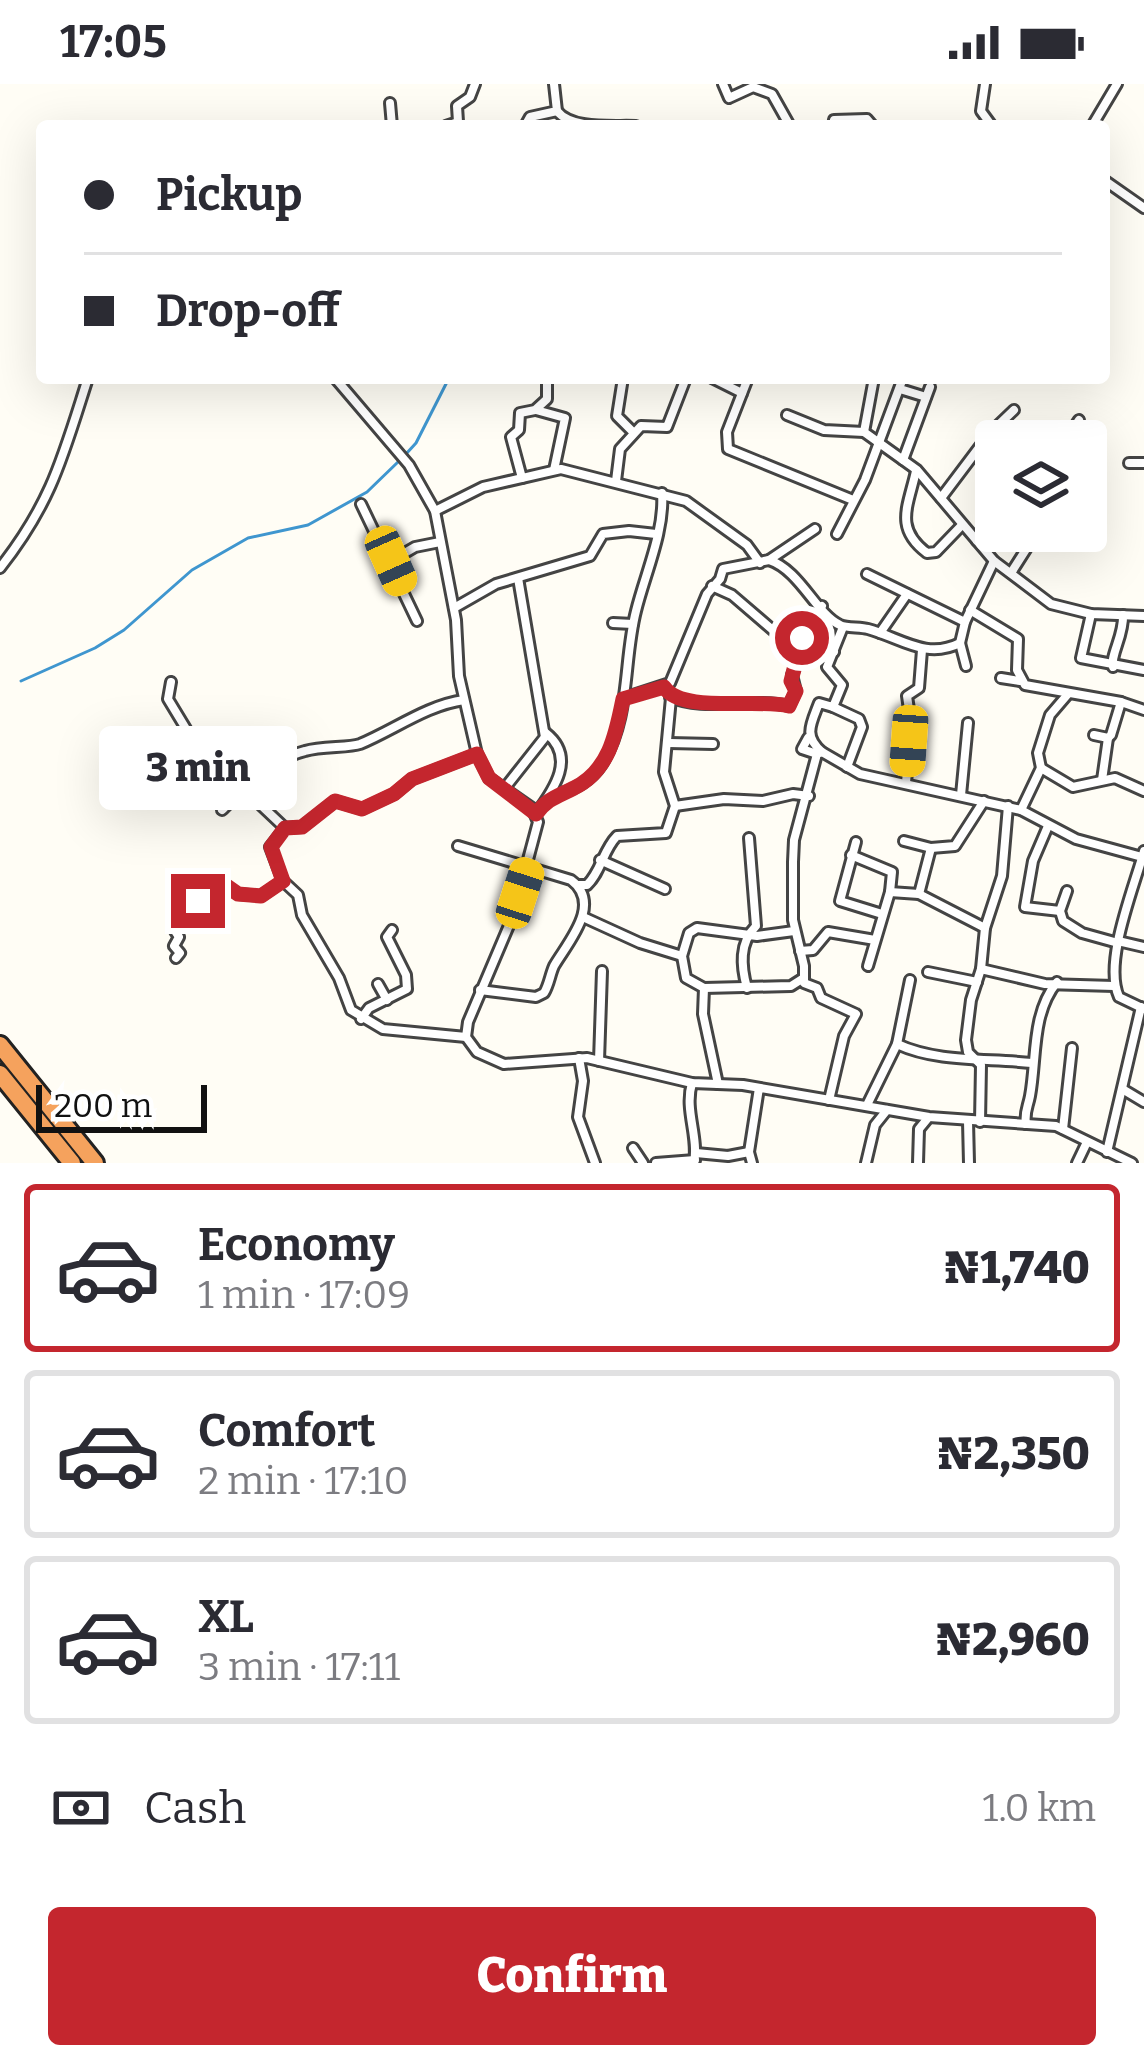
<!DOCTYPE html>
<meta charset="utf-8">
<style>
body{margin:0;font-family:Bitter,serif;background:#f7f7f7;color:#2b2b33;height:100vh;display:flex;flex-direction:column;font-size:45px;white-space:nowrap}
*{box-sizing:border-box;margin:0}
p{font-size:39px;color:#7c7c81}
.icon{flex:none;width:66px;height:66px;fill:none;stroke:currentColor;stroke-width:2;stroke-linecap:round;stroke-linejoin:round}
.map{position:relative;height:1079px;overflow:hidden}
.details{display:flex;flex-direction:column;background:#fff;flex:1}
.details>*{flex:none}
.top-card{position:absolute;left:36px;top:36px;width:1074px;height:264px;border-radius:12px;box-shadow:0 12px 48px #0002;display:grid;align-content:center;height:264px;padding:0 48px;background:#fff}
.buttons{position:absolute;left:975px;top:336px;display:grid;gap:24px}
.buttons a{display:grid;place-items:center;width:132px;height:132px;border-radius:12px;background:#fff;box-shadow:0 12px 48px #0002;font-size:60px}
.scale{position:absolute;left:36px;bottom:30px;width:171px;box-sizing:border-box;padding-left:12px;border:6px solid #111;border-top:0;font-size:33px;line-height:42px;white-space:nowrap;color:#111;-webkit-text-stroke:9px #fff;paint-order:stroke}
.end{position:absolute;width:54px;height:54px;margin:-27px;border:15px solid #c4262e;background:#fff;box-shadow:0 0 0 6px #fff}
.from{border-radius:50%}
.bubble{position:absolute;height:84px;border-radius:12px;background:#fff;box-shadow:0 12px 48px #0002;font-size:39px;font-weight:800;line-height:84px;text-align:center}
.car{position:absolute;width:36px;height:72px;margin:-36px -18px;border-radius:15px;box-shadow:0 0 9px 3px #0007;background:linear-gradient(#f5c518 24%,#345 0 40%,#f5c518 0 76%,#345 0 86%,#f5c518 0)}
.top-card b{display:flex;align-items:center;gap:42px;height:114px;font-size:45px}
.top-card b+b{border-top:3px solid #e1e1e2}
.top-card i{width:30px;height:30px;background:#2b2b33}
ul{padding:21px 0 0;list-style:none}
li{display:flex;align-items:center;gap:36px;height:168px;margin:0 24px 18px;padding:0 24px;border:6px solid #e1e1e2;border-radius:12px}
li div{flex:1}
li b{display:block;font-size:45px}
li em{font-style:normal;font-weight:800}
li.on{border-color:#c4262e}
li>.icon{width:108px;height:108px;stroke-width:1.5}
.pay{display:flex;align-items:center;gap:30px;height:132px;padding:0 48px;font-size:45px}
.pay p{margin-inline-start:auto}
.primary-button{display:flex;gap:24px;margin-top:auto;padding:24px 48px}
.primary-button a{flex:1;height:138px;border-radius:12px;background:#c4262e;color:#fff;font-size:48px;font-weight:800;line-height:138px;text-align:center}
.status{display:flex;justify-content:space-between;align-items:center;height:84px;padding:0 60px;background:#fff;direction:ltr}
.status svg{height:33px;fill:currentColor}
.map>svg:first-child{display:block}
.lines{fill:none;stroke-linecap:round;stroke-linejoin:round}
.stream{stroke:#3f96cf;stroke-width:3}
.minor-casing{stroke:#444;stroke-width:14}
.motorway-casing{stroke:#222;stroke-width:22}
.minor{stroke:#fff;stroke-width:8}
.motorway{stroke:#f5a25d;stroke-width:16}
.route{stroke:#c4262e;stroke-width:15}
</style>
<div class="status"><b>17:05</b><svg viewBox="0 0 49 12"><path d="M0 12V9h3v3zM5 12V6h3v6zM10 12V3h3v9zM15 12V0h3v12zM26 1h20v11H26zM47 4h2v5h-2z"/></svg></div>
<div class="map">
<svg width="1144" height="1079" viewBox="0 0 1144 1079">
<rect width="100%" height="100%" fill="#fffdf5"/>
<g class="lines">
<!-- stream -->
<g class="stream">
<polyline points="406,370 416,359 449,294"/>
<polyline points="21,597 95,564 124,546 192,486 248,454 308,441 367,408 399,377"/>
</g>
<defs>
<g id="minor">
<polyline points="723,0 729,14 753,3 772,10 790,42"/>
<polyline points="985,0 981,27 992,42"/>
<polyline points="390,19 392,42"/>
<path d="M 557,27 C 572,46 613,41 636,42"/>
<polyline points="446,42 458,38 457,22 470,13 475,0"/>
<polyline points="525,42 530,33 557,27 554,0"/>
<polyline points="833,42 834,36 867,35 873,42"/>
<polyline points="1092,42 1117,0"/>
<polyline points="1104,96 1144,124"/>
<polyline points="335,294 409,381 435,427 456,536 459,592 477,670 489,694 532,724 538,738 513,832 468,938 466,953 477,968 504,980 587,974 692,999 743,1001 929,1033 1056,1042 1132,1079"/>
<polyline points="623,294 617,332 633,348"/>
<polyline points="712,294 742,309"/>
<polyline points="748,294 727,348 728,365 853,416"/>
<polyline points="874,294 864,348 917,386 994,477 1051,520 1091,530 1144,532"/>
<polyline points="900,305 926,313"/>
<polyline points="536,326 565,334 554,386"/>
<polyline points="787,331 824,346 864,348"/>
<polyline points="1065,357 1079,336"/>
<polyline points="903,376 930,303"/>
<polyline points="1129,379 1144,379"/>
<path d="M 916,387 C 908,423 894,444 927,469 L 936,468 L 962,441"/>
<polyline points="522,394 511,353 519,346 520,329 535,326 547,315 547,294"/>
<polyline points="616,397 620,365 641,342 667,343 686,294"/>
<polyline points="941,414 990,349 1014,326"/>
<polyline points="361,420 417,537"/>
<polyline points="435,427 483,403 561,385 686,417 747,461 760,479"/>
<polyline points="837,450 865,396 903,294"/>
<polyline points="977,457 996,438"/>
<path d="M 769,476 C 800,486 816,530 840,541 C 846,544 860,543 868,545 C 901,554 926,576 960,559 L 965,538 L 994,477"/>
<polyline points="391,477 415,463 440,458"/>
<path d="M 0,484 C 52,418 63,372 88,294"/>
<polyline points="1011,489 1030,459 1019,447"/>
<polyline points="867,490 965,538"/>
<polyline points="712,502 732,511 775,548 834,568"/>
<polyline points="454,524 496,500 590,472 603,450 629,447 656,450"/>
<polyline points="970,526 1018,555 1017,586 1025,601 1121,618 1144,626"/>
<polyline points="1091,530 1081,574 1144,586"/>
<polyline points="613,539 633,540"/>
<polyline points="880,549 907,510"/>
<polyline points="960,559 966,582"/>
<path d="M 1113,583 C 1110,571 1124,552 1123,531"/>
<polyline points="1001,594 1020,597"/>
<polyline points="171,598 168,615 194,658 285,744"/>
<path d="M 670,613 C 703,628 752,613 789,622 L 796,607 L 792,591 L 802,567 L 805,543 L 822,522"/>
<polyline points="624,614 670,599 707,510 720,495 723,485 769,476 815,445"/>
<polyline points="833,623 859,635 862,643 847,683"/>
<polyline points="1094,651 1108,654 1111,651 1121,618"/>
<polyline points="808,654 802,665 817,670"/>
<polyline points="669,659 713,660"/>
<polyline points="822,668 860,690 1021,726 1076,755 1142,773"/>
<polyline points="1041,684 1073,703 1115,694 1144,707"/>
<polyline points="1102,696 1108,654"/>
<polyline points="906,699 911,639 907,612 919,604 922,566"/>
<polyline points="194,704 209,687 223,685"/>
<polyline points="504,705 545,653 518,494"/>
<polyline points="961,711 968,639"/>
<path d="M 549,713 C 570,708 590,699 602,680 C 631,634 623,577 636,527 C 645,490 665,447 662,409"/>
<polyline points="675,722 724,715 763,717 793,710 809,712"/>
<path d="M 222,726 C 246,703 272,675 305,667 C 322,662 349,664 360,660 C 394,646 427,621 464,616"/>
<polyline points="1021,726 1041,684 1038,669 1050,631 1068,610"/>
<path d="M 536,730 C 555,704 576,673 546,649"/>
<polyline points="1048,742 1033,777 1025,823 1060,827"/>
<polyline points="904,757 931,764 955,762 984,717"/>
<polyline points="856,758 840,817 882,830"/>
<path d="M 458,762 L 571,796 C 603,820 568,858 554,882 C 550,891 549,901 544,909 L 536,913 L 480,906"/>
<path d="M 1144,767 C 1134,804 1103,878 1119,913 L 1144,925"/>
<polyline points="851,771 892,788 890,808 868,882"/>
<polyline points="600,776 665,805"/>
<path d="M 578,801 L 587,801 C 601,788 603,766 617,752 L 666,749 L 675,722 L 664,688 L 671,614"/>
<polyline points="1067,807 1060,827 1063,837 1082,849 1118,859"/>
<polyline points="890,808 919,810 985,844"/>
<polyline points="919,810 931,764"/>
<polyline points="583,833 640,859 682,872"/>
<polyline points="1118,857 1144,863"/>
<polyline points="800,867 813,866 828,848 875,856"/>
<polyline points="176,874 180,869 174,862 179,853 175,847 184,836 191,836 200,822 199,813 216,797 238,810 261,812 283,797"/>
<polyline points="981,885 1045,900 1114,902"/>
<polyline points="928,888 977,898"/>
<polyline points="378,900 387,916"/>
<polyline points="704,904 791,902 802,895"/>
<path d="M 747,904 C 741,882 739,859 756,842 L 749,754"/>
<polyline points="361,935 369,924 407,905 406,891 387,853 392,846"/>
<polyline points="466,953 383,945 351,926 339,894 302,831 298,811 283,797 270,763 285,744 302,743 335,717 362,725 394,710 412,695 477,670"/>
<path d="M 897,960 C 938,979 987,974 1032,979"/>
<polyline points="579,974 583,997 578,1033 595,1079"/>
<polyline points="599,977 602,887"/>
<path d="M 692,999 C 684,1026 699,1052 694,1079"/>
<polyline points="718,1000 703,930 704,904 686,894 682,872 689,849 697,844 757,852 794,847"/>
<polyline points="1124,1006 1144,1018"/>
<path d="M 829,1016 L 844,952 L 856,930 L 821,914 L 817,904 L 804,899 L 804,882 L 793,836 L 793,778 L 794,756 L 817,670 L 822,668 C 803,652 811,640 819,619 L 833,623 L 842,601 L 827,583 L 843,543"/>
<polyline points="867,1021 897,960 910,896"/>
<polyline points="968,1037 969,1079"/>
<polyline points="980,1038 981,981 968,968 966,956 971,916 981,885 985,844 1002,792 1008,722"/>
<path d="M 1026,1040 C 1024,1028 1028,1023 1030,1012 C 1037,975 1031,930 1057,898"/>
<polyline points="1063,1045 1072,964"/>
<polyline points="633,1064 643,1079"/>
<polyline points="1107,1068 1141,923"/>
<polyline points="696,1069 728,1072 749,1068"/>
<polyline points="656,1079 695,1076"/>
<polyline points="752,1079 749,1068 759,1004"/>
<polyline points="866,1079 875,1041 887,1026"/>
<polyline points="918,1079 919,1045 928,1034"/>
<polyline points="1077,1079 1087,1058"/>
</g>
<g id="motorway">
<polyline points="0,961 95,1079"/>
<polyline points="0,990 72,1079"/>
</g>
</defs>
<!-- minor casing -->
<use href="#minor" class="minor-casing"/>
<!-- motorway casing -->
<use href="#motorway" class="motorway-casing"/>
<!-- minor -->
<use href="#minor" class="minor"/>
<!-- motorway -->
<use href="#motorway" class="motorway"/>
</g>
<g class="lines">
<!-- route -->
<path class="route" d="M 198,817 L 218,796 L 238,810 L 261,812 L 283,797 L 271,763 L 285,744 L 302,743 L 335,717 L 362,725 L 394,710 L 412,695 L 477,670 L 489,694 L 536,730 C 548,714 557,713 574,704 C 609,687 616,650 623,615 L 664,603 C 682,630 756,614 789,622 L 796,607 L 791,597 L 802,554"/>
</g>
</svg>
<div class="buttons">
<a><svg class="icon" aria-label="layers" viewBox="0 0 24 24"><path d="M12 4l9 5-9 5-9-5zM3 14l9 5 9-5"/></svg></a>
</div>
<div class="scale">200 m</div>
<i class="end from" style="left:802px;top:554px"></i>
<i class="end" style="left:198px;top:817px"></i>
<div class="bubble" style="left:99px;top:642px;width:198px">3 min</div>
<i class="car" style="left:391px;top:477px;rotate:156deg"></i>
<i class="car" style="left:909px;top:657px;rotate:184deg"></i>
<i class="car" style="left:520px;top:809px;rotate:18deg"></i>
<div class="top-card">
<b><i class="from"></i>Pickup</b>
<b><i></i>Drop-off</b>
</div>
</div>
<section class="details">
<ul>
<li class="on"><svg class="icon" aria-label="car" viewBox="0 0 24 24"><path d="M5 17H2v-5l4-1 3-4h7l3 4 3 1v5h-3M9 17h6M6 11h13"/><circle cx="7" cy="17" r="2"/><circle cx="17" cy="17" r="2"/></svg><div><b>Economy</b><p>1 min · 17:09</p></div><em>₦1,740</em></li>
<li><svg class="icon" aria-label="car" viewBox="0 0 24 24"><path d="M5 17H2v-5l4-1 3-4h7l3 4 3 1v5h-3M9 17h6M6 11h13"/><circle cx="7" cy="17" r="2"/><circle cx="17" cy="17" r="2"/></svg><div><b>Comfort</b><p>2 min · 17:10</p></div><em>₦2,350</em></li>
<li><svg class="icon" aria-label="car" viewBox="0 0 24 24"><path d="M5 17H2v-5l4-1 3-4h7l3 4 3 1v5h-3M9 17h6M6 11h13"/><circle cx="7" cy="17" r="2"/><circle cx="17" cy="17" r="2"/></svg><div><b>XL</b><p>3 min · 17:11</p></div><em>₦2,960</em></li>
</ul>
<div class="pay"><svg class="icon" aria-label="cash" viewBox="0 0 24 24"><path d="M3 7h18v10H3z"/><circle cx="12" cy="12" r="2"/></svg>Cash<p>1.0 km</p></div>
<div class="primary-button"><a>Confirm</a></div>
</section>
